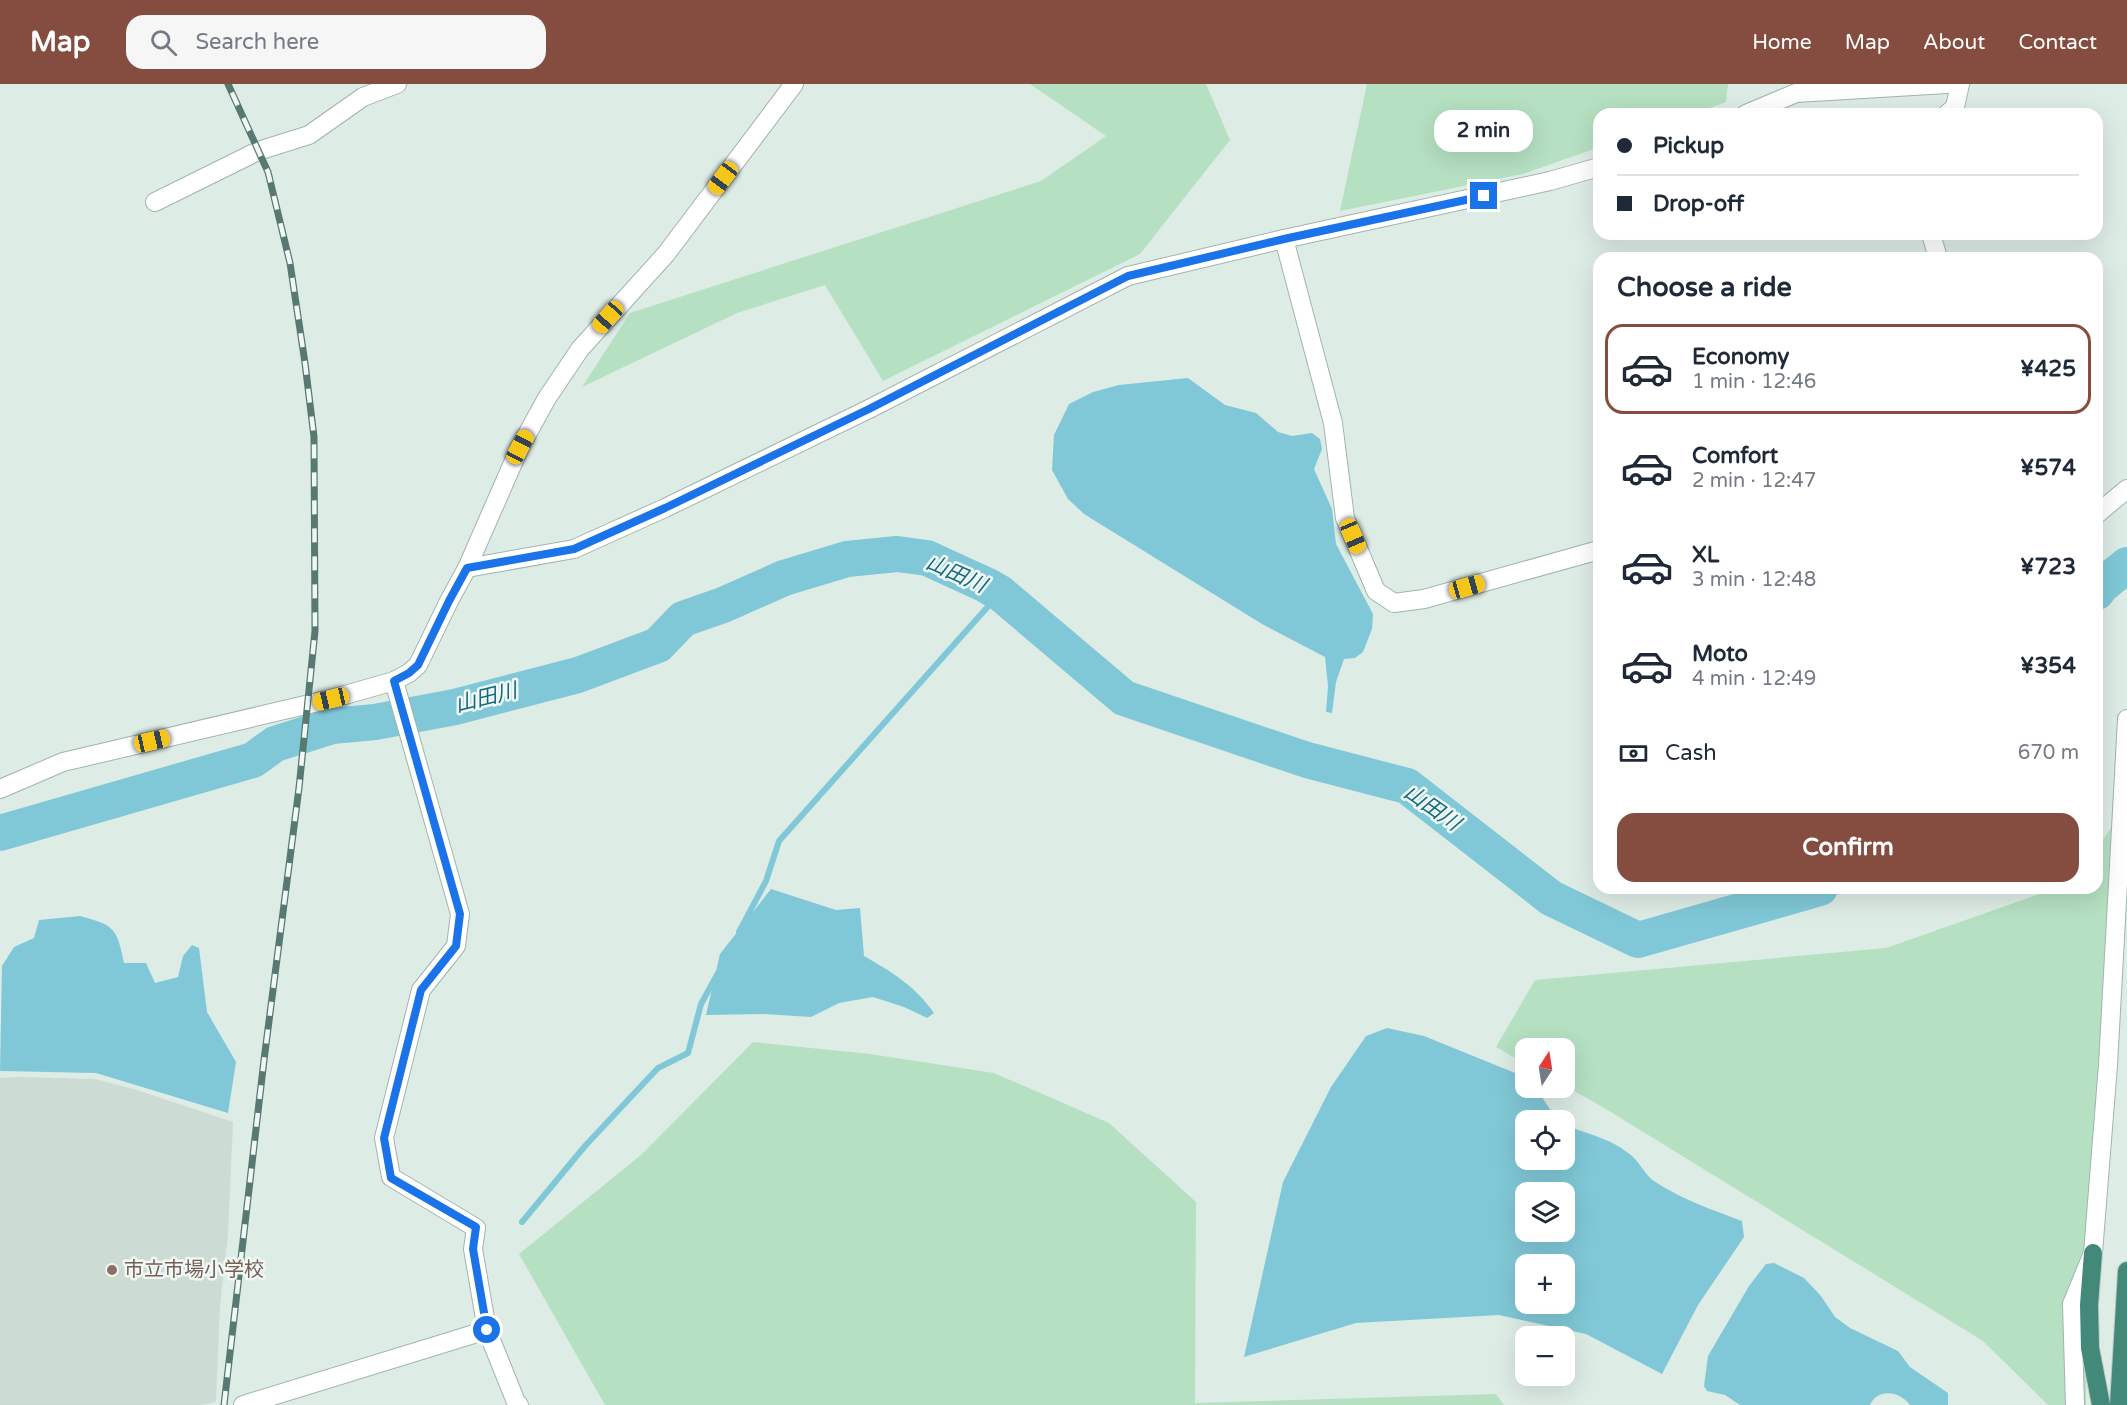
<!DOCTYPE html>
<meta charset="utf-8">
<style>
body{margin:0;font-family:"Varela Round","Noto Sans JP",sans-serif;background:#f6f6f7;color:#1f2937;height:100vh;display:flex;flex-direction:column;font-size:22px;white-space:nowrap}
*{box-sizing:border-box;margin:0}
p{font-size:20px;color:#747a83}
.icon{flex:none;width:33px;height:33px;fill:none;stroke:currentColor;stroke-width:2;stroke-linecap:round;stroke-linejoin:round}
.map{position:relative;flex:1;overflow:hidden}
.sheet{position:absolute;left:1593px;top:168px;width:510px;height:642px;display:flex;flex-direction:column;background:#fff;border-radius:18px;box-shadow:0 6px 24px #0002}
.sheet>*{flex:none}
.top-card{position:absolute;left:1593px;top:24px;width:510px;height:132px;border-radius:18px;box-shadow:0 6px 24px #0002;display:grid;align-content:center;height:132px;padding:0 24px;background:#fff}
.needle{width:39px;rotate:12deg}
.fabs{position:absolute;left:1515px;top:954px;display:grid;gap:12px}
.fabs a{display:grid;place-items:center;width:60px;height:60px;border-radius:12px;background:#fff;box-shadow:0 6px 24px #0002;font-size:30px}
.end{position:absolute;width:27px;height:27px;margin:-14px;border:8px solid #1a73e8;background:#fff;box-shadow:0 0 0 3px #fff}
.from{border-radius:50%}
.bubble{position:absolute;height:42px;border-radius:18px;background:#fff;box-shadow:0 6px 24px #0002;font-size:20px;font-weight:700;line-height:42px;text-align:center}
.car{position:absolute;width:18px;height:36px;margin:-18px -9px;border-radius:8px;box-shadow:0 0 4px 2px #0007;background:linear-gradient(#f5c518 24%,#345 0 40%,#f5c518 0 76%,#345 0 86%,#f5c518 0)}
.top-card b{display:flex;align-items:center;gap:21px;height:57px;font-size:22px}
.top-card b+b{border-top:2px solid #e0e1e3}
.top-card i{width:15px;height:15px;background:#1f2937}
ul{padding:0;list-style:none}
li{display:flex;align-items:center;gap:18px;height:90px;margin:0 12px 9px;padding:0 12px;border:3px solid transparent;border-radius:18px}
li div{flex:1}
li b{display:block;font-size:22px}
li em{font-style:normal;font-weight:700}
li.on{border-color:#844d3f}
li>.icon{width:54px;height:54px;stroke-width:1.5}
h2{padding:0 24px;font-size:27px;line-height:72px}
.pay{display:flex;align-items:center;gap:15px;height:66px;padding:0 24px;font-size:22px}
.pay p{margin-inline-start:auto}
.cta{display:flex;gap:12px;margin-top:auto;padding:12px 24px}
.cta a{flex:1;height:69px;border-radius:18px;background:#844d3f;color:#fff;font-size:24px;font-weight:700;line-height:69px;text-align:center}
header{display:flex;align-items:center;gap:36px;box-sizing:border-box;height:84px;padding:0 30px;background:#844d3f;color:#fff}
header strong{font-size:28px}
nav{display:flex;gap:33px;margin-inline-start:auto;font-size:21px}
.search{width:420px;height:54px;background:#f6f6f7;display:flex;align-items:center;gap:15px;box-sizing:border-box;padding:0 21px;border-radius:18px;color:#747a83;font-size:22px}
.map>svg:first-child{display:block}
.built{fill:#ccdcd5}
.green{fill:#b5e0c1}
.water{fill:#80c8d7;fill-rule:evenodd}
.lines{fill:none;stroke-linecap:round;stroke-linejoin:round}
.stream{stroke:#80c8d7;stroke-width:6}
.river{stroke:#80c8d7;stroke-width:36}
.minor-casing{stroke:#a1b4ae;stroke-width:20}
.tertiary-casing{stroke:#a1b4ae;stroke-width:20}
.trunk-casing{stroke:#c0c9c7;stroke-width:20}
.minor{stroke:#fff;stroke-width:18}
.tertiary{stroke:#fff;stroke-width:18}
.trunk{stroke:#42897a;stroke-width:18}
.rail-casing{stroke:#587971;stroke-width:7}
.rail{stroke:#eff8f4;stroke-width:4.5;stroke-dasharray:14;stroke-linecap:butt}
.route{stroke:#1a73e8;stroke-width:8}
.education-dot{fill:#8d6e63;stroke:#eff8f4;stroke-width:2}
.labels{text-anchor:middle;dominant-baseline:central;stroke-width:5;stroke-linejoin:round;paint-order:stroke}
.education-label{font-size:20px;fill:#785e54;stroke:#eff8f4;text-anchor:start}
.water-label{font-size:21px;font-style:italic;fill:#126a7f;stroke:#eff8f4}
</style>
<header>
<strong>Map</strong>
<div class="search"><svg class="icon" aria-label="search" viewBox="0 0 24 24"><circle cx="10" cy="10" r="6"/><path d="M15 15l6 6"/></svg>Search here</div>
<nav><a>Home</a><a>Map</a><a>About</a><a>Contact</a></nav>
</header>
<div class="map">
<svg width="2127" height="1321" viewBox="0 0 2127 1321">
<rect width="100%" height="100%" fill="#deece6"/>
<!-- built -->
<polygon class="built" points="18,993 95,995 137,1006 233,1038 228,1151 220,1221 216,1318 201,1321 0,1321 0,994"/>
<!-- green -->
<g class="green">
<polygon points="1030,0 1206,0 1230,56 1140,170 883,297 825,201 737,229 582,303 630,229 1041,97 1106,52"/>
<polygon points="1367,0 1728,0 1726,18 1693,30 1599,30 1599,63 1523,90 1340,127"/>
<polygon points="2111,744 2086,1236 2086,1321 2048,1321 1983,1257 1601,1022 1565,1002 1564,964 1526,964 1525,980 1496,963 1535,896 1886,864 2057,804 2097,804 2097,764"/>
<polygon points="753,958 870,970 994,989 1109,1039 1196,1118 1195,1319 1496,1310 1504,1321 605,1321 519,1170 641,1071"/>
</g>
<!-- water -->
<g class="water">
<polygon points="1188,294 1225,321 1256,329 1278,348 1292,352 1312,349 1320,355 1322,365 1314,385 1332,425 1336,460 1373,530 1372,545 1363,568 1355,574 1344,575 1336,598 1332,629 1326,628 1328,602 1325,573 1262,540 1084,430 1068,415 1052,386 1054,351 1069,320 1093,308 1119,301"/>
<path d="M 771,805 L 836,826 L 860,824 L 864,872 C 892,888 915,902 934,929 L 927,934 L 904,923 L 873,913 L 839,919 L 811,933 L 764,930 L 706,931 L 720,870 Z"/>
<path d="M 80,832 C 114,841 117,844 124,879 L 146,879 L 155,899 L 178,893 L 183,872 L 192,861 L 199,864 L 207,928 L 236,978 L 228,1029 L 96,989 L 0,987 L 2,882 L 14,863 L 34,854 L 39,836 Z"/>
<path d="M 1387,944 L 1424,952 L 1525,993 L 1526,1004 L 1536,1004 L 1557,1036 L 1526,1036 L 1526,1076 L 1564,1076 L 1565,1041 C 1587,1050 1613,1055 1632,1072 C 1641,1080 1646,1093 1657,1099 C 1683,1116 1713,1126 1742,1137 L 1744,1153 L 1698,1221 L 1662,1290 L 1586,1250 L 1499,1231 L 1356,1239 L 1244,1273 L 1283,1098 L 1331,1003 L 1366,952 ZM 1564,1108 L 1564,1148 L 1526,1148 L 1526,1108 ZM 1564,1180 L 1564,1220 L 1526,1220 L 1526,1180 Z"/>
<path d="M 1774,1179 L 1804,1194 L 1821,1212 L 1835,1233 L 1850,1244 L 1898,1267 L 1910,1283 L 1948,1309 L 1948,1321 L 1910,1321 C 1901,1308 1878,1303 1870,1321 L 1740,1321 L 1725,1311 L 1707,1307 L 1704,1302 L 1708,1272 L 1749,1202 L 1766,1180 Z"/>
</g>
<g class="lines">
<!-- stream -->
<g class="stream">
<polyline points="739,848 766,797 779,757 1000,509"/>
<polyline points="522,1138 585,1062 658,984 688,969 701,920 718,889"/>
</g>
<!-- river -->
<g class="river">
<polyline points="2097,508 2100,503 2127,481"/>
<polyline points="0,749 253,676 275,660 332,642 375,638 455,623 578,591 658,561 683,535 723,521 784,494 847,475 897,470 927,474 986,501 1000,509 1124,614 1307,676 1407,702 1551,814 1638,856 1820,804"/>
</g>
<defs>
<g id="minor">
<polyline points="1947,30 1955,23 1960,0"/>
<polyline points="155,118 258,67 309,51 363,13 397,0"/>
<polyline points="1931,150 1938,174"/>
<polyline points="1284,155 1333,339 1345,434 1376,507 1394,519 1424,515 1599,466"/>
<polyline points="2097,430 2127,405"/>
<polyline points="394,597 460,830 456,862 421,906 384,1054 391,1093 476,1144 473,1165 487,1246 516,1318 519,1321"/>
<polyline points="0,705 63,678 331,615 394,597 409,589 418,581 449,517 467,484 520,363 547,314 580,265 666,170 794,0"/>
<polyline points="243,1321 487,1246"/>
<polyline points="2075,1321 2072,1220 2093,1169 2108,981 2127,635"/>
</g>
<g id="tertiary">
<polyline points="1746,30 1796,9 1947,0"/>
<polyline points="467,484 574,465 665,424 869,325 1128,192 1284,155 1550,97 1599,83"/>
</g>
<g id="trunk">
<polyline points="2093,1169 2089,1221 2090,1264 2101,1321"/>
<polyline points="2119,1321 2127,1187"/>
</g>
</defs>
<!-- minor casing -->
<use href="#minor" class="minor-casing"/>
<!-- tertiary casing -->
<use href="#tertiary" class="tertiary-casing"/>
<!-- trunk casing -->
<use href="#trunk" class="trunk-casing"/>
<!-- minor -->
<use href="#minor" class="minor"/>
<!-- tertiary -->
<use href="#tertiary" class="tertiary"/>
<!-- trunk -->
<use href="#trunk" class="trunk"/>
<defs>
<polyline id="rail" points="224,1321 264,976 299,704 315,547 314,353 305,279 290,179 268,88 228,0"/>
</defs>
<!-- rail casing -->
<use href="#rail" class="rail-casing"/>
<!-- rail -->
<use href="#rail" class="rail"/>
</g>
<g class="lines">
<!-- route -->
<polyline class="route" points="487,1246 473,1165 476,1143 391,1094 384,1054 421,906 456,862 460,830 394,597 409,589 418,581 449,517 467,484 574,465 665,424 869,325 1128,192 1284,155 1484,112"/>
</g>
<!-- markers -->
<circle class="education-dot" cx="112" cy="1186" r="6"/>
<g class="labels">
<!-- education labels -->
<g class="education-label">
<text x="124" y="1186">市立市場小学校</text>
</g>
<!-- water labels -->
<g class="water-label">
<text transform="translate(956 490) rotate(24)">山田川</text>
<text transform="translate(486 614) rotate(-14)">山田川</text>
<text transform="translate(1432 724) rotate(35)">山田川</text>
</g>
</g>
</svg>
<div class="fabs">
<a><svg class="needle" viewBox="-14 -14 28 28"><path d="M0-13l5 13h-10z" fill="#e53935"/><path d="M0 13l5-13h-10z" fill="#747a83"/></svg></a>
<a><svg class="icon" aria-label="locate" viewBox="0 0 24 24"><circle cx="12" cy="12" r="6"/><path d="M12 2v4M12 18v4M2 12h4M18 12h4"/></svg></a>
<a><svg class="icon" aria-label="layers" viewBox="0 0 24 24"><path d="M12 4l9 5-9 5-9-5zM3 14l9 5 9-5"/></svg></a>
<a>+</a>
<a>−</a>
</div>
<i class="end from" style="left:487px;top:1246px"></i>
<i class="end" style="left:1484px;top:112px"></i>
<div class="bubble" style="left:1434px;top:26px;width:99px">2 min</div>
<i class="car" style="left:723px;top:94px;rotate:217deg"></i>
<i class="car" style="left:608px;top:233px;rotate:222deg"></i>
<i class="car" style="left:520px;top:363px;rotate:28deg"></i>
<i class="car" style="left:1353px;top:452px;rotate:157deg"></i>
<i class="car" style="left:1467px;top:503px;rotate:74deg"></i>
<i class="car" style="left:331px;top:615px;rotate:257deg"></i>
<i class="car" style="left:152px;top:657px;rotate:77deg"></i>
<div class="top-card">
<b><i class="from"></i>Pickup</b>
<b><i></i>Drop-off</b>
</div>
<section class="sheet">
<h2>Choose a ride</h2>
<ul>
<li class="on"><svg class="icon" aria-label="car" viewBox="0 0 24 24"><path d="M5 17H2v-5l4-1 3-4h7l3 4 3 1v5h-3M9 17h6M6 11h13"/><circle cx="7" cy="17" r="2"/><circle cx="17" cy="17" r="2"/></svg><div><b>Economy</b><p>1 min · 12:46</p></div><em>¥425</em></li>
<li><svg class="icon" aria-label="car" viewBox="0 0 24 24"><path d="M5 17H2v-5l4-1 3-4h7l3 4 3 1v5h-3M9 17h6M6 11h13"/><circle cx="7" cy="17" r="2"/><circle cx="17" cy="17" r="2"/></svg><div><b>Comfort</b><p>2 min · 12:47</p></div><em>¥574</em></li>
<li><svg class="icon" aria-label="car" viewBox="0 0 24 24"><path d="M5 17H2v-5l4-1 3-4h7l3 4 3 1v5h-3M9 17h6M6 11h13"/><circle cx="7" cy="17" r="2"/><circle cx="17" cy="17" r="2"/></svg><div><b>XL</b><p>3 min · 12:48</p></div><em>¥723</em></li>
<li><svg class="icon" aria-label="car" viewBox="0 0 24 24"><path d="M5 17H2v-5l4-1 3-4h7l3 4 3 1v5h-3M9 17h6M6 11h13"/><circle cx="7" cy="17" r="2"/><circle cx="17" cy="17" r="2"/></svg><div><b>Moto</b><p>4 min · 12:49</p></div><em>¥354</em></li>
</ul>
<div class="pay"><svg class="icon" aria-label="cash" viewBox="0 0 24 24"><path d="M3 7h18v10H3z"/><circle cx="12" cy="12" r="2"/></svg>Cash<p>670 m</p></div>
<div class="cta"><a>Confirm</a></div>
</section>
</div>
